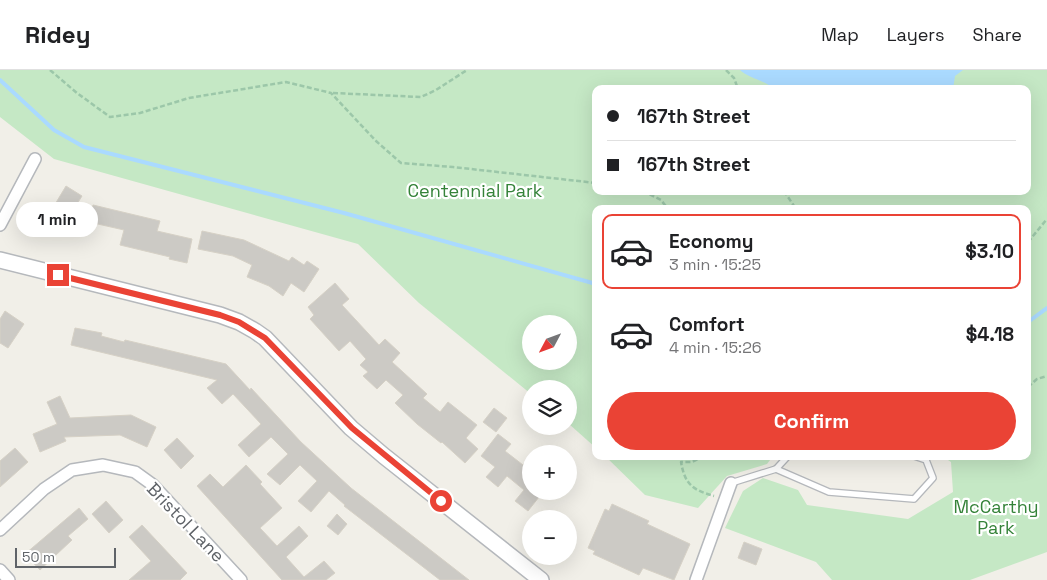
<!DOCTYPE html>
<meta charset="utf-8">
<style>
body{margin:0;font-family:"Space Grotesk",sans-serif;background:#f6f6f6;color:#202124;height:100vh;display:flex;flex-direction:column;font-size:19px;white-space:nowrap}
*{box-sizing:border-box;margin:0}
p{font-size:16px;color:#757577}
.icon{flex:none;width:28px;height:28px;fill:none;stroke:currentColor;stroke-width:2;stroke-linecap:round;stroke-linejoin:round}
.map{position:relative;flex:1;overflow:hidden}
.sheet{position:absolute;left:592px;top:135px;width:439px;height:255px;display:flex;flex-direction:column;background:#fff;border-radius:10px;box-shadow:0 5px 20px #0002}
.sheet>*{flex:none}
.hud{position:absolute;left:592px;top:15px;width:439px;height:110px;border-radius:10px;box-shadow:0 5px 20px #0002;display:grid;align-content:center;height:110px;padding:0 15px;background:#fff}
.needle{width:32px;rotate:229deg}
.controls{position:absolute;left:522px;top:245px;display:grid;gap:10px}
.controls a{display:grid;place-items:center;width:55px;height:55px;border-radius:50%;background:#fff;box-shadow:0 5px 20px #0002;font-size:25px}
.scale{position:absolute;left:15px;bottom:12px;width:101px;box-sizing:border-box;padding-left:5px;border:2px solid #5f6368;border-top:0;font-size:14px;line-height:18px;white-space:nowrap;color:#5f6368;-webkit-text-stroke:4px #fff;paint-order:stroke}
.end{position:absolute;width:22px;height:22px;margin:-11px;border:6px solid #ea4335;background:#fff;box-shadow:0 0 0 2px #fff}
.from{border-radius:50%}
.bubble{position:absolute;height:35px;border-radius:18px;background:#fff;box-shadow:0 5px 20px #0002;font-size:16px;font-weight:800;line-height:35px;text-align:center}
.hud b{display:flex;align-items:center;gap:18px;height:48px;font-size:19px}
.hud b+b{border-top:1px solid #e0e0e0}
.hud i{width:12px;height:12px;background:#202124}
ul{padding:9px 0 0;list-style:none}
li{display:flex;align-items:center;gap:15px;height:75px;margin:0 10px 8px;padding:0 5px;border:2px solid transparent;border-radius:10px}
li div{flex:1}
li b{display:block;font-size:19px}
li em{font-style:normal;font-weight:800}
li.on{border-color:#ea4335}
li>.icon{width:45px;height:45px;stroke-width:1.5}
.action{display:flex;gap:10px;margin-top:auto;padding:10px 15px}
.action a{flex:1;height:58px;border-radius:30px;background:#ea4335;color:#fff;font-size:20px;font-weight:800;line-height:58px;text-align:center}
header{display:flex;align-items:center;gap:30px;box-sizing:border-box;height:70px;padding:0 25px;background:#fff;border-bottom:1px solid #e0e0e0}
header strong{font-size:24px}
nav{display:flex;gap:28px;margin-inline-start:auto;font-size:18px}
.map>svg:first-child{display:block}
.green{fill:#c5e8c5;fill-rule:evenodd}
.water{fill:#aadaff}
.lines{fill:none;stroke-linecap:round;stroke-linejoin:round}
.stream{stroke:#aadaff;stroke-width:4}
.building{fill:#cccac5;stroke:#d6d1c6}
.service-casing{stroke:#b5b8bc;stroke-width:8}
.minor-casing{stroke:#b5b8bc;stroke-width:14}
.tertiary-casing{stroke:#b5b8bc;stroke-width:18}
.path{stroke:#9cc7a9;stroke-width:2.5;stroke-dasharray:5 2.5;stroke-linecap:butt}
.service{stroke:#fff;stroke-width:5.5}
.minor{stroke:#fff;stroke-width:11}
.tertiary{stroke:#fff;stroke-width:15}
.route{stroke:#ea4335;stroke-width:6}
.labels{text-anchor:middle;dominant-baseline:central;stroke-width:4.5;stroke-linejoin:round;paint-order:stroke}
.park-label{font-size:18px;fill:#348238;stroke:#fff}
.street-label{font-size:18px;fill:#5f6368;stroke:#fff}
</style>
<header>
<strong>Ridey</strong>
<nav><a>Map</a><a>Layers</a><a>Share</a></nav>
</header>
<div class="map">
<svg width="1047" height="510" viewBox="0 0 1047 510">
<rect width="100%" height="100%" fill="#f1efe8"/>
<!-- green -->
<g class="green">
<path d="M 0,0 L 1047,0 L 1047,482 L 970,510 L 832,510 L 816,492 L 725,458 L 743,421 L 763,408 L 798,420 L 807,435 L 908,449 L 953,422 L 951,392 L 942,386 L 1028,386 L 1028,139 L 596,139 L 596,378 L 569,354 L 569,319 L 531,319 L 531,324 L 419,233 L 358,174 L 54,89 L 0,47 ZM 596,19 L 1028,19 L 1028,121 L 596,121 ZM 531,254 L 569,254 L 569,291 L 531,291 Z"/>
<polygon points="605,386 773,386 767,394 727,406 698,438 645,425"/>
</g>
<!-- water -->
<path class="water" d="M 740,0 L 963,0 L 955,6 L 953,19 L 774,19 C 764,10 748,8 740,0 Z"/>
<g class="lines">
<!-- stream -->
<g class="stream">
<polyline points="0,10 54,60 84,77 344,143 596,214"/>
<polyline points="1028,252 1047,238"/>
</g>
</g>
<!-- building -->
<g class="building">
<polygon points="66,116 82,126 60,161 45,151"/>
<polygon points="93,135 160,151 157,161 192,169 187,193 169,189 170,187 120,175 124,160 89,152"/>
<polygon points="202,161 244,170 289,191 292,187 304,195 307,191 319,199 304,222 291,213 283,226 269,216 247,207 252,195 233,186 198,179"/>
<polygon points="335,213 349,229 342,235 379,275 385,269 400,283 392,292 427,324 423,328 440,342 448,332 477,355 466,368 478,379 465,393 442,372 441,373 417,354 395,333 403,325 386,310 377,319 363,306 368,302 360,295 366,289 350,271 339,281 310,249 314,245 308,237"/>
<polygon points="5,241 24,254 8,278 0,273 0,249"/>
<polygon points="75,258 102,263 101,266 124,272 125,270 226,294 250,320 251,318 301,372 351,418 469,510 440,510 344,436 345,435 329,421 311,442 298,431 317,411 300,395 280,415 267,404 288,384 271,367 249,387 238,375 261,354 233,324 222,334 207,318 217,310 71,275"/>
<polygon points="60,326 70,348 131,345 156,357 147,377 120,365 64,367 66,371 40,382 33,364 57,354 47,332"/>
<polygon points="494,338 507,348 496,362 483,352"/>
<polygon points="498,364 511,374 505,381 523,395 531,384 531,421 539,427 528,441 515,431 524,420 507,406 498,417 486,407 495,397 481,386"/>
<polygon points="177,368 194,386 181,399 164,380"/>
<polygon points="15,378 28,392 0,417 0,391"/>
<polygon points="246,395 262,412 260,414 282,438 260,458 277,476 299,456 308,466 286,487 304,507 324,491 335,503 326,510 282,510 197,416 210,404 223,417"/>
<polygon points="106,431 123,450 109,463 92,444"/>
<polygon points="612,434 649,451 647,454 690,474 674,510 643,498 639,505 593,484 595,481 588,478 605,439 609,441"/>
<polygon points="79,438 88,449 68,466 72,470 40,500 25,484"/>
<polygon points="337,444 347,454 338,465 327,456"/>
<polygon points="142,455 187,503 180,510 129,510 151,491 129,467"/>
<polygon points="744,472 762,479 756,495 738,488"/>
</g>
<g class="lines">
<defs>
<g id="service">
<polyline points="776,399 829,422 914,429 933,408 926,390 914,386"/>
<polyline points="731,413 776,399 788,386"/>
</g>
<g id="minor">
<polyline points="0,155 35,89"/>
<polyline points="0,460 44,419 72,400 103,395 135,402 153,415 241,510"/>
<polyline points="0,500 9,510"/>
<polyline points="696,510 731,413"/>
</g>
<polyline id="tertiary" points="0,190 220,245 239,252 255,261 265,268 351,358 384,386 541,510"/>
</defs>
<!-- service casing -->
<use href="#service" class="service-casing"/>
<!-- minor casing -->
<use href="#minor" class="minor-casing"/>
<!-- tertiary casing -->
<use href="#tertiary" class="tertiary-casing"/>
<!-- path -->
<g class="path">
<polyline points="50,0 77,23 110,47 140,43 189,28 286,12 331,23 376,71 401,93 453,97 596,113"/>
<polyline points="726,0 734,8 738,19"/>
<polyline points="333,23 421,27 436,20 467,0"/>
<polyline points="643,121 661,130 668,139"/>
<polyline points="784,121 796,139"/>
<polyline points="714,139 723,139"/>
<polyline points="1028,172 1047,149"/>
<polyline points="1028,317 1037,309 1047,306"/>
<path d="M 704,386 L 692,392 L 681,392 C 685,415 693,420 714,426"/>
</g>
<!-- service -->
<use href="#service" class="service"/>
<!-- minor -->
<use href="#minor" class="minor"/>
<!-- tertiary -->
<use href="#tertiary" class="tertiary"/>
</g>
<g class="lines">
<!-- route -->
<polyline class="route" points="58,205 220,245 239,252 265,268 352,358 441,431"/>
</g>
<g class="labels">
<!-- park labels -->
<g class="park-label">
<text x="475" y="120">Centennial Park</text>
<text x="996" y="436">McCarthy<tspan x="996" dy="21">Park</tspan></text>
</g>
<!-- street labels -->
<g class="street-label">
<text transform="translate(186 452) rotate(46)">Bristol Lane</text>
</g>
</g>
</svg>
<div class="controls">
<a><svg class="needle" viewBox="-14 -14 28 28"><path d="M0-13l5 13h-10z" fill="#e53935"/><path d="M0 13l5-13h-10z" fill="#757577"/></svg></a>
<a><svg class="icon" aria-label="layers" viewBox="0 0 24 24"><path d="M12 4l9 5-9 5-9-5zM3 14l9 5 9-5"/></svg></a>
<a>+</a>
<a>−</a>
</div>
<div class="scale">50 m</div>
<i class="end from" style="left:441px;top:431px"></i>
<i class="end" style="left:58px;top:205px"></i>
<div class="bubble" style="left:16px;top:132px;width:82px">1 min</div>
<div class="hud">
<b><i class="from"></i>167th Street</b>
<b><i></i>167th Street</b>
</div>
<section class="sheet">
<ul>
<li class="on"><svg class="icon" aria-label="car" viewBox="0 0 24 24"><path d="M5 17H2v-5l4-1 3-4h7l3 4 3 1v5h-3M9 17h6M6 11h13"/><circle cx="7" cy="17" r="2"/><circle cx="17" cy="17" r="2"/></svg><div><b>Economy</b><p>3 min · 15:25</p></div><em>$3.10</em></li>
<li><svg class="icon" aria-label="car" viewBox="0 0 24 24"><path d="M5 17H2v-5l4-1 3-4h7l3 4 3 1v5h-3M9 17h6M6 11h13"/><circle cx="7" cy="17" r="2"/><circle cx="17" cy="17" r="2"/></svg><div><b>Comfort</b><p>4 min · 15:26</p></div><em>$4.18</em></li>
</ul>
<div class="action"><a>Confirm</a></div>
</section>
</div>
